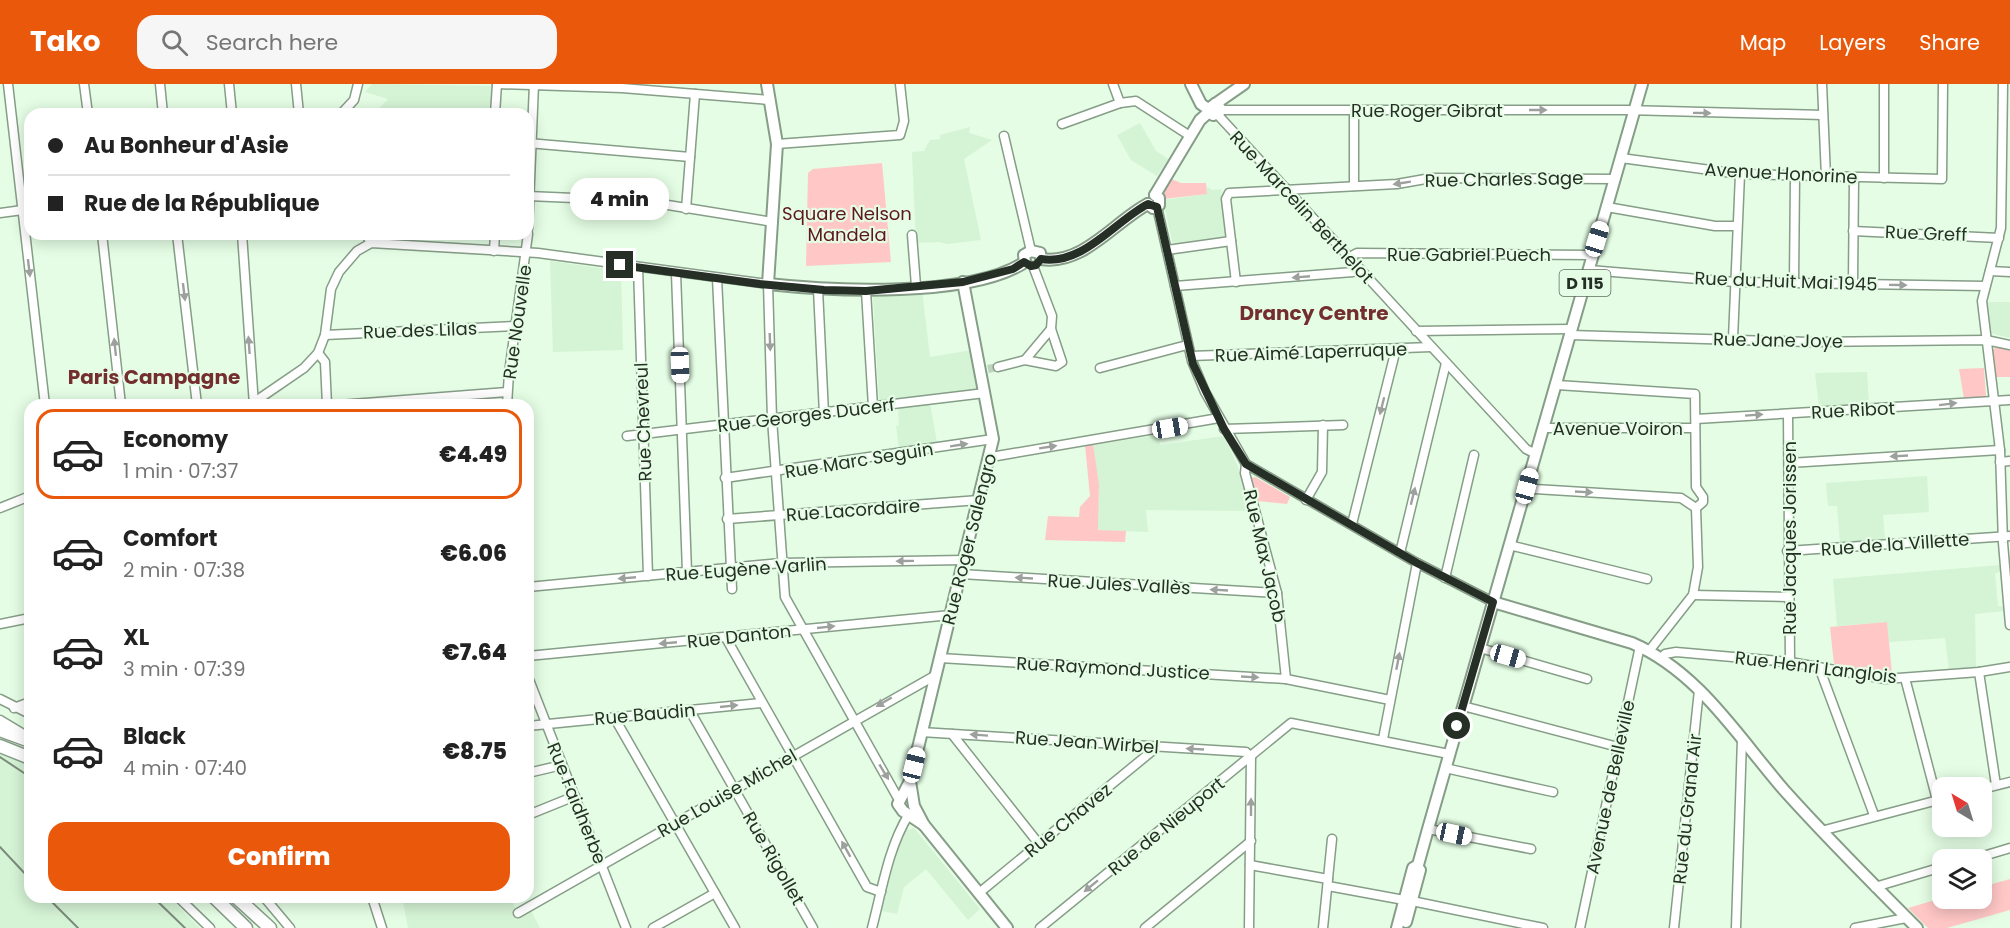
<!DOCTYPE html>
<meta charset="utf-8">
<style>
body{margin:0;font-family:Poppins,sans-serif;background:#f6f6f6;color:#222;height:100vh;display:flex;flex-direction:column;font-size:22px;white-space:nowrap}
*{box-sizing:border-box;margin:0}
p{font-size:20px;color:#767676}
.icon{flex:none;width:33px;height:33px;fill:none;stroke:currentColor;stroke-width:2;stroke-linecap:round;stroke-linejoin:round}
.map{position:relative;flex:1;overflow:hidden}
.sheet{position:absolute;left:24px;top:315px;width:510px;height:504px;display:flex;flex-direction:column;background:#fff;border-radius:18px;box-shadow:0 3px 15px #0003}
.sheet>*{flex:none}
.banner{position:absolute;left:24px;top:24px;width:510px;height:132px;border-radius:18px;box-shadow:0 3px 15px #0003;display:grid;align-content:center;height:132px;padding:0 24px;background:#fff}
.needle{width:39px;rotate:322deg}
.buttons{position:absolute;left:1932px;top:693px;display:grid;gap:12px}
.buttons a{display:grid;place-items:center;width:60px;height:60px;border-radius:12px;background:#fff;box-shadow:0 3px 15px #0003;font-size:30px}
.end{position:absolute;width:27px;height:27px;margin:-14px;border:8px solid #262f26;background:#fff;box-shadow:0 0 0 3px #fff}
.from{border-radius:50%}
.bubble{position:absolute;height:42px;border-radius:18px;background:#fff;box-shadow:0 3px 15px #0003;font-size:20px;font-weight:800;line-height:42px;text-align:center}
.car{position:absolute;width:18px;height:36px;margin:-18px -9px;border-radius:8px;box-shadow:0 0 4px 2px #0007;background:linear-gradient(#fff 24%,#345 0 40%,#fff 0 76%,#345 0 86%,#fff 0)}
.banner b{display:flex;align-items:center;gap:21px;height:57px;font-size:22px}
.banner b+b{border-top:2px solid #e0e0e0}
.banner i{width:15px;height:15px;background:#222}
ul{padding:10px 0 0;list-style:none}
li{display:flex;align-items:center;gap:18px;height:90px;margin:0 12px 9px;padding:0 12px;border:3px solid transparent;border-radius:18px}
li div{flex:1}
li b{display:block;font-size:22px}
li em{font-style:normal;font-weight:800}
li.current{border-color:#ea580c}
li>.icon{width:54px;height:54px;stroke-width:1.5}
.button{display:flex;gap:12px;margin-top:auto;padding:12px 24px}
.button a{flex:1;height:69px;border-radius:18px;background:#ea580c;color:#fff;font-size:24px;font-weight:800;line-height:69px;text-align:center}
header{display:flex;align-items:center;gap:36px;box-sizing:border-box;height:84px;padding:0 30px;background:#ea580c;color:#fff}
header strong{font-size:28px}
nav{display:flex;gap:33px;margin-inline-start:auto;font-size:21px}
.search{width:420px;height:54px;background:#f6f6f6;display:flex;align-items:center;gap:15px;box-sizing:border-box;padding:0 21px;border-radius:18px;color:#767676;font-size:22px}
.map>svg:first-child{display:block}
.built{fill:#d5f3d5}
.green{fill:#ffc7c6}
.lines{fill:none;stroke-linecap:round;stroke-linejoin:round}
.minor-tunnel{stroke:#bed4be;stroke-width:8;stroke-dasharray:8 4;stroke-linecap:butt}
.minor-casing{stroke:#869d87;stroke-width:11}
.major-casing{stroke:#869d87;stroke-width:14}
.highway-casing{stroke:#869d87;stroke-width:15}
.minor{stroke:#fff;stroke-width:8}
.major{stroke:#fff;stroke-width:10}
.highway{stroke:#fff;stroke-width:12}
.rail{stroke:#7c8c7c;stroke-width:2}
.oneway{fill:#9da19d}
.route{stroke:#262f26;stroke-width:8}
.labels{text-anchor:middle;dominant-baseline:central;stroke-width:4.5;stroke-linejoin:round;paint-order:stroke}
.shield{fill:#e4fde4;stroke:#5f6d5f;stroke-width:1.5}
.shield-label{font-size:16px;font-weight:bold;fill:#262f26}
.street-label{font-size:18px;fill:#262f26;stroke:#e4fde4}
.park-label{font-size:18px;fill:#5e171c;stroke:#e4fde4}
.neighbourhood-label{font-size:20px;font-weight:bold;fill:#752e30;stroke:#e4fde4}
</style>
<header>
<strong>Tako</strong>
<div class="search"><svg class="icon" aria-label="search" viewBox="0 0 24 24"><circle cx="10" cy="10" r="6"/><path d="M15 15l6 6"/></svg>Search here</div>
<nav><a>Map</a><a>Layers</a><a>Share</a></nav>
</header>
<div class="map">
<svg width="2010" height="844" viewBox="0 0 2010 844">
<rect width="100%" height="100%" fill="#e4fde4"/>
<!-- built -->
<g class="built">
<polygon points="372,0 493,2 492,20 485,30 374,30 388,15 365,8"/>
<polygon points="1140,39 1156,67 1168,75 1157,92 1131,76 1117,51"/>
<polygon points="970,43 969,49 992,56 964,75 981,156 947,160 939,158 916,159 912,68 924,67 930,56 940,55 940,51"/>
<polygon points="1207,103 1212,106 1221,105 1226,151 1223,155 1175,161 1172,157 1163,116 1207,110"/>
<polygon points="550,177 621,187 623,266 553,268"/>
<polygon points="922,206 930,273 972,266 979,306 881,317 879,316 873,213"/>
<polygon points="1986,218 2010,218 2010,254 1990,249"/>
<polygon points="1867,288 1869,320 1819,323 1815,289"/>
<polygon points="930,319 937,359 899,365 896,342 899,341 898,323"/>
<polygon points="1158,351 1160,361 1224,352 1238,383 1250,427 1146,426 1148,448 1098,446 1099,400 1093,361"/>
<polygon points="1927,392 1929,428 1883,431 1885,457 1840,460 1837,422 1828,422 1826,399"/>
<polygon points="2000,481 2002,488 1995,489 1998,522 2004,522 2005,527 1975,530 1976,583 1949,586 1945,554 1889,558 1887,538 1837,542 1833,495"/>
<polygon points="0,660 30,681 30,813 169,813 200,844 0,844"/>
<polygon points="914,744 980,825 968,836 926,785 904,803 897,830 882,827 901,748"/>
<polygon points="402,813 510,813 519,833 531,827 540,844 408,844"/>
</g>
<!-- green -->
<g class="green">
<polygon points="882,79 891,178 806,182 808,89 813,85"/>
<polygon points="1169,94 1181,99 1206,99 1207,110 1163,115 1165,100"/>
<polygon points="1997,263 2010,266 2010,293 1996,293 1992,266"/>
<polygon points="1984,284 1986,313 1964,315 1959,285"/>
<polygon points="1093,360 1099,400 1098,446 1126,447 1125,458 1045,456 1048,432 1079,433 1080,423 1090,412 1085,361"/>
<polygon points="1255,393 1290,413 1287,420 1257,417 1251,394"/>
<polygon points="1887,538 1892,589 1885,590 1834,580 1830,543"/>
<polygon points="2010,795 2010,826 1947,844 1928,844 1908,824 1942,814 1982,814 1982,803"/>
</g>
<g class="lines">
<!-- minor-tunnel -->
<polyline class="minor-tunnel" points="988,285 998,283"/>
<defs>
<g id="minor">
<polyline points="8,0 45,321"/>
<polyline points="84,0 88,30"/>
<polyline points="160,0 163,30"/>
<polyline points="229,0 232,30"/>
<polyline points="296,0 299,30"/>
<polyline points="497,0 622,4 769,16"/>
<polyline points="1113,0 1120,19"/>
<polyline points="1822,0 1826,93"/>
<polyline points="2003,0 2001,144 1982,217 2000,366 2003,459 2010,541"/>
<polyline points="1220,26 1626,26 1823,31"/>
<polyline points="1354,26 1354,102"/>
<polyline points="341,30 354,16 358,0"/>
<polyline points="495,30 497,0"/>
<polyline points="1217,30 1526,365 1536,370"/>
<polyline points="1062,40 1120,19 1136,17 1190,52"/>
<polyline points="1004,52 1031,167"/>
<polyline points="528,59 690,73"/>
<polyline points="777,60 900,51 904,37 900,0"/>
<polyline points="1621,74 1740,90 1942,95 1943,0"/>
<polyline points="1884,94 1884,0"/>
<polyline points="528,112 643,117 773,138"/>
<polyline points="1157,123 1192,277 1205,308 1246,380 1417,479 1493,518"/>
<polyline points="1607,123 1715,142 1737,142"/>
<polyline points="686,125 695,10"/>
<polyline points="0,129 30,125"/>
<polyline points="528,145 534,0"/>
<polyline points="1853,147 1999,154"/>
<polyline points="102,150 121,321"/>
<polyline points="177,150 197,321"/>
<polyline points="242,150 254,321"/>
<polyline points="366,150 371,159 383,150"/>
<polyline points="912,151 916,202"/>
<polyline points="1167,166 1231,157"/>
<polyline points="494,167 495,150"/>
<polyline points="1348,174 1357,169 1592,171"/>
<polyline points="638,183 648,492"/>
<polyline points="1589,186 1735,198 1985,202"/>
<polyline points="1990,187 2010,188"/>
<polyline points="676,189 687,488"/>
<polyline points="717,194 732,505"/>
<polyline points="1236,198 1226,115 1229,109 1397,100 1431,94 1615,95"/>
<polyline points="1794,199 1795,92"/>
<polyline points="1853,199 1854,94"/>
<polyline points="1175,202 1353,188 1358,184"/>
<polyline points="818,205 824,330"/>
<polyline points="866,207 873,323"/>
<polyline points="1416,247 1572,245"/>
<polyline points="325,251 515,242"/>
<polyline points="1570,251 1809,258 1986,256 2010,261"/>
<polyline points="1733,255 1740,90"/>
<polyline points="318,269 325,278 327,321"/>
<polyline points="1191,272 1431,263"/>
<polyline points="1025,276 1051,245"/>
<polyline points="998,283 1025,276 1056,282 1062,278 1051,245 1052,232 1033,182"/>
<polyline points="1100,284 1187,261"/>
<polyline points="250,321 304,284 318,269 325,251 331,205 339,188 357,167 371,159 538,169 768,200 772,335 785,513 899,716"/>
<polyline points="339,321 507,308"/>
<polyline points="507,321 509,289 528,150"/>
<polyline points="1788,330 1790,578"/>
<polyline points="1696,335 2010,316"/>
<polyline points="1543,344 1693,344"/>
<polyline points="1224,345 1343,341"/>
<polyline points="627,352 985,309"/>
<polyline points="991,373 1219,334"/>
<polyline points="2000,378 2010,377"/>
<polyline points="1789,379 2000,366"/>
<polyline points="1246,380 1245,389 1277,509 1286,595"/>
<polyline points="725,394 993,355"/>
<polyline points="1527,402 1535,405 1681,414 1696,424 1703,418 1703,413 1696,403 1695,310 1557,301"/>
<polyline points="1306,416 1322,388 1323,341"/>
<polyline points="0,424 30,412"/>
<polyline points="727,435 979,416"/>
<polyline points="1352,440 1396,265"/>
<polyline points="1509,461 1647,495"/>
<polyline points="1787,467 2010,452"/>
<polyline points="1400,469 1446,279"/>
<polyline points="961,490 1277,509"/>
<polyline points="1445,494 1474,371"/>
<polyline points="528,503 781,479 964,476"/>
<polyline points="1693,511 1787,513"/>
<polyline points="0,540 30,534"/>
<polyline points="726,554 867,803 881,808"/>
<polyline points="1480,564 1587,595"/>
<polyline points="1649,567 1693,511 1698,483 1696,424"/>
<polyline points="528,572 951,531"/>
<polyline points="940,574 1286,595 1390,616"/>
<polyline points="1660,575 1665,570 1676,568 1790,578 1885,595 1979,588 2010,583"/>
<polyline points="1819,583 1874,731"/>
<polyline points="1979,588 1996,701"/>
<polyline points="528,593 626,844"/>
<polyline points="1905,594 1937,716"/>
<polyline points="0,615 30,630"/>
<polyline points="1463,622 1618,663"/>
<polyline points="14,624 30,618"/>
<polyline points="690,627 813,844"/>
<polyline points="614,633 735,844"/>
<polyline points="0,636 25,651"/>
<polyline points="528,642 761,619"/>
<polyline points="921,648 1246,668 1251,673"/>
<polyline points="952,650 1039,760"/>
<polyline points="1383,655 1417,479"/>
<polyline points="1445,684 1553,708"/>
<polyline points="528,689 562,681"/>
<polyline points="1982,705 2010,698"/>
<polyline points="528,731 575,712"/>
<polyline points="1428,745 1531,765"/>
<polyline points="1821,747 1942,715"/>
<polyline points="1970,776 2010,764"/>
<polyline points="1250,781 1328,795"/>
<polyline points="1328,802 1404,816"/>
<polyline points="1875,803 1942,783"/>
<polyline points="979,809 1157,663"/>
<polyline points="178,813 210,844"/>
<polyline points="264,813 290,844"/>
<polyline points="372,813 382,844"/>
<polyline points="1412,817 1543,844"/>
<polyline points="518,829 936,591"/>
<polyline points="653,844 715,809"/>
<path d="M 872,844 C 882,806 888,764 909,730"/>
<polyline points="1040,844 1291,639 1449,670"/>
<polyline points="1145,844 1251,757"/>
<polyline points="1249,844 1251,673"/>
<polyline points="1323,844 1332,755"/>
<polyline points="1580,844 1640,562"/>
<polyline points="1674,844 1699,606"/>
<polyline points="1736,844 1742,654"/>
<polyline points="1855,844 1906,834"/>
</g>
<g id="major">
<path d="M 767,0 L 777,60 L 768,200 C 832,207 971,214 1025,178"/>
<polyline points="1191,0 1201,20 1208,25"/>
<polyline points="1208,25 1244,0"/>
<polyline points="1209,28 1213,31 1219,29 1220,24 1215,20"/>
<polyline points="1155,111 1200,36 1209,28"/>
<polyline points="1148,120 1153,124 1159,121 1159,114 1155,111"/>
<path d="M 1041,175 C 1083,182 1115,137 1148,120"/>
<polyline points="1025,178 1024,171 1031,167 1040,169 1041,175"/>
<path d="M 1493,518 L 1632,559 C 1699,588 1738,653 1784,706 C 1827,754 1872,799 1917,844"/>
<polyline points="910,697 914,722 924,741 1007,844"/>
<polyline points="924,741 903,727 898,720 910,697 993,355 963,198"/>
<polyline points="1406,838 1420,786"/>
<polyline points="1397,844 1413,784 1418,781 1428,745 1642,0"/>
</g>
<g id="highway">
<polyline points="0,646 30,657"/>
<polyline points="0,662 30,674"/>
<polyline points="214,813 246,844"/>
<polyline points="236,813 270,844"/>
</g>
</defs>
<!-- minor casing -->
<use href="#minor" class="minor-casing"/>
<!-- major casing -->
<use href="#major" class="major-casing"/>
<!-- highway casing -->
<use href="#highway" class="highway-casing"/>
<!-- minor -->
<use href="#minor" class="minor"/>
<!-- major -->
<use href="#major" class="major"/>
<!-- highway -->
<use href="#highway" class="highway"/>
<!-- rail -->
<g class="rail">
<polyline points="0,673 30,693"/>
<polyline points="0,763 30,795"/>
<polyline points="47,813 78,844"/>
<polyline points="153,813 185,844"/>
</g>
</g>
<!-- one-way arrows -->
<defs><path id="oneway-solid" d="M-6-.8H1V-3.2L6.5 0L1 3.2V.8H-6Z" transform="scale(1.5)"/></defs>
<g class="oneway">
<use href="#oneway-solid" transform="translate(1538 26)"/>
<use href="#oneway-solid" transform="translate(1702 29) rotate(1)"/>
<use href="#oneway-solid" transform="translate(1402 99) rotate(171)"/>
<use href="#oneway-solid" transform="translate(29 184) rotate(83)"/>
<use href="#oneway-solid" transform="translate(1301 193) rotate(175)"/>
<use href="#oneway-solid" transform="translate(1898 201) rotate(1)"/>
<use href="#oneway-solid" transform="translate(184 208) rotate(83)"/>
<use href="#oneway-solid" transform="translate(770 258) rotate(88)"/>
<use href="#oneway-solid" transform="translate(249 261) rotate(-94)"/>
<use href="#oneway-solid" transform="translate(115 263) rotate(-96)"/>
<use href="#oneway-solid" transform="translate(1948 320) rotate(-7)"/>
<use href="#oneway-solid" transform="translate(1382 322) rotate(104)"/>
<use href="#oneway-solid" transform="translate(1754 331) rotate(-4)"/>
<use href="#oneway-solid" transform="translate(959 361) rotate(-9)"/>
<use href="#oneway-solid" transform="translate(1048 363) rotate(-9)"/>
<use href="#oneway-solid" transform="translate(1899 372) rotate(177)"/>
<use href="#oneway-solid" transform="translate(1584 408) rotate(3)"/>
<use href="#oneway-solid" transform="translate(1413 412) rotate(-76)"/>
<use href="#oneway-solid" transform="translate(905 477) rotate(179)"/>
<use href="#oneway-solid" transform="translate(627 494) rotate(175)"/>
<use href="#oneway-solid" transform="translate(1024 494) rotate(-177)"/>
<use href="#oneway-solid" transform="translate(1219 506) rotate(-177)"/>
<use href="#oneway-solid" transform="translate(826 543) rotate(-6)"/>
<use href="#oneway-solid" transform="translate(668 559) rotate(175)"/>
<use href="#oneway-solid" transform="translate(1398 577) rotate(-79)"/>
<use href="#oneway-solid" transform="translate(1250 593) rotate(3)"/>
<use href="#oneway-solid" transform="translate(884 618) rotate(150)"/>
<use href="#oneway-solid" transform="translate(729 622) rotate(-6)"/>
<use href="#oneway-solid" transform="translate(979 651) rotate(-176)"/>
<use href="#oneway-solid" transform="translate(1195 665) rotate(-177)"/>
<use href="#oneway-solid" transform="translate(884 688) rotate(59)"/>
<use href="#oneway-solid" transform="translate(1251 723) rotate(-90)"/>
<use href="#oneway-solid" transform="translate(846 765) rotate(-119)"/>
<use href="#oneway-solid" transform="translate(1091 802) rotate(141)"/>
</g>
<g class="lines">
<!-- route -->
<path class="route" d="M 620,181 L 760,200 L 824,206 L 866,207 L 963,198 L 1013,185 L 1024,178 L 1031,182 L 1036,181 L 1041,175 C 1083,182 1115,137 1148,120 L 1157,123 L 1193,280 L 1224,345 L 1246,380 L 1417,479 L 1493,518 L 1457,642"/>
</g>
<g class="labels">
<!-- shield labels -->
<rect class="shield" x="1559.5" y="186" width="51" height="26" rx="4.5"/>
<g class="shield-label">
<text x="1585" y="199">D 115</text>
</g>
<!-- street labels -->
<g class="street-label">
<text x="1427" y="26">Rue Roger Gibrat</text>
<text transform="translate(1781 89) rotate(3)">Avenue Honorine</text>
<text transform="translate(1504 95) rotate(-1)">Rue Charles Sage</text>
<text transform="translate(1302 123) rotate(47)">Rue Marcelin Berthelot</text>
<text transform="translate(1926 149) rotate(2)">Rue Greff</text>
<text x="1469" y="170">Rue Gabriel Puech</text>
<text transform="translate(1786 197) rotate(2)">Rue du Huit Mai 1945</text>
<text transform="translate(517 238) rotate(-82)">Rue Nouvelle</text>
<text transform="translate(420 246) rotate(-2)">Rue des Lilas</text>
<text transform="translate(1778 256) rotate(1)">Rue Jane Joye</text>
<text transform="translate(1311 268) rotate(-2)">Rue Aimé Laperruque</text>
<text transform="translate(1853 326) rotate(-3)">Rue Ribot</text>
<text transform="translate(806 331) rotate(-7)">Rue Georges Ducerf</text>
<text transform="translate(643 338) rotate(-92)">Rue Chevreul</text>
<text x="1618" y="344">Avenue Voiron</text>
<text transform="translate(859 376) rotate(-9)">Rue Marc Seguin</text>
<text transform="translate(853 426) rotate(-4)">Rue Lacordaire</text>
<text transform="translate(1789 454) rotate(-90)">Rue Jacques Jorissen</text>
<text transform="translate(969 455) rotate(-76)">Rue Roger Salengro</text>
<text transform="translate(1895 460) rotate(-4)">Rue de la Villette</text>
<text transform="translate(1265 472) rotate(77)">Rue Max Jacob</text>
<text transform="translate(746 485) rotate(-4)">Rue Eugène Varlin</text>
<text transform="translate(1119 500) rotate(3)">Rue Jules Vallès</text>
<text transform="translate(739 552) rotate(-6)">Rue Danton</text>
<text transform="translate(1816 583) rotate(7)">Rue Henri Langlois</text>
<text transform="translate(1113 584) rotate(3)">Rue Raymond Justice</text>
<text transform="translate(645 630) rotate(-5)">Rue Baudin</text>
<text transform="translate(1087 658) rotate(4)">Rue Jean Wirbel</text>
<text transform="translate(1610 703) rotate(-78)">Avenue de Belleville</text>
<text transform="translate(727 709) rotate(-30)">Rue Louise Michel</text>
<text transform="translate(577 719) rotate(68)">Rue Faidherbe</text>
<text transform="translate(1687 725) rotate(-84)">Rue du Grand Air</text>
<text transform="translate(1068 736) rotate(-39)">Rue Chavez</text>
<text transform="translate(1166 742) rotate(-39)">Rue de Nieuport</text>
<text transform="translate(774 774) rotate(60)">Rue Rigollet</text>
</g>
<!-- park labels -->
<g class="park-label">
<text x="847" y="129">Square Nelson<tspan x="847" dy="21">Mandela</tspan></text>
</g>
<!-- neighbourhood labels -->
<g class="neighbourhood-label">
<text x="1314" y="229">Drancy Centre</text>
<text x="154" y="293">Paris Campagne</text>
</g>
</g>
</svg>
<div class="buttons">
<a><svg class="needle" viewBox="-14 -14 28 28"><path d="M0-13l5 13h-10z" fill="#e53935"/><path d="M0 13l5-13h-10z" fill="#767676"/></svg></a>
<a><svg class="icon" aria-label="layers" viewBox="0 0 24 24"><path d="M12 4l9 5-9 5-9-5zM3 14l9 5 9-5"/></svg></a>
</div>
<i class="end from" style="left:1457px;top:642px"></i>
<i class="end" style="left:620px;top:181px"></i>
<div class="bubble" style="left:570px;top:94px;width:99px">4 min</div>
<i class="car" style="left:1597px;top:155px;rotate:17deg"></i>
<i class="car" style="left:680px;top:281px;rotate:178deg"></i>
<i class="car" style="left:1170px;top:344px;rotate:81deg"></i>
<i class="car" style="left:1527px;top:402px;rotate:15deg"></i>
<i class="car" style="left:1508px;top:572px;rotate:106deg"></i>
<i class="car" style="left:914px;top:681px;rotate:14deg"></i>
<i class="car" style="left:1454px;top:750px;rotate:102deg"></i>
<div class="banner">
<b><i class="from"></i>Au Bonheur d'Asie</b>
<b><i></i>Rue de la République</b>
</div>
<section class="sheet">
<ul>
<li class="current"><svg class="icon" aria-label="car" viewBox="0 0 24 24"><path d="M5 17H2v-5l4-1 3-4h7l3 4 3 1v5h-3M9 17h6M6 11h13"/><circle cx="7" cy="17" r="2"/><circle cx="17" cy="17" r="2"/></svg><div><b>Economy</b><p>1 min · 07:37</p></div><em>€4.49</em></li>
<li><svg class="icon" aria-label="car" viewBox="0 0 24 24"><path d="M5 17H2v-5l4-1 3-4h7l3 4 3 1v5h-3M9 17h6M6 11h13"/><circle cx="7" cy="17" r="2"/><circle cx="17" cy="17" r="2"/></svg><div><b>Comfort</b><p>2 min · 07:38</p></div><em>€6.06</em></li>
<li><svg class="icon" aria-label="car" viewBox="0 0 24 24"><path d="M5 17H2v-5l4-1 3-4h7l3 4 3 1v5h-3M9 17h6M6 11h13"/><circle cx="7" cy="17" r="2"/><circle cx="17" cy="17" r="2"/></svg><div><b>XL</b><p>3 min · 07:39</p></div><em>€7.64</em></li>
<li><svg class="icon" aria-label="car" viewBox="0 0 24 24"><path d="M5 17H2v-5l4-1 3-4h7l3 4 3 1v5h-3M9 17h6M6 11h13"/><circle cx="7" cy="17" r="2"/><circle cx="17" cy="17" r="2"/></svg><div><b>Black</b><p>4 min · 07:40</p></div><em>€8.75</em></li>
</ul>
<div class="button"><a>Confirm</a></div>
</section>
</div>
